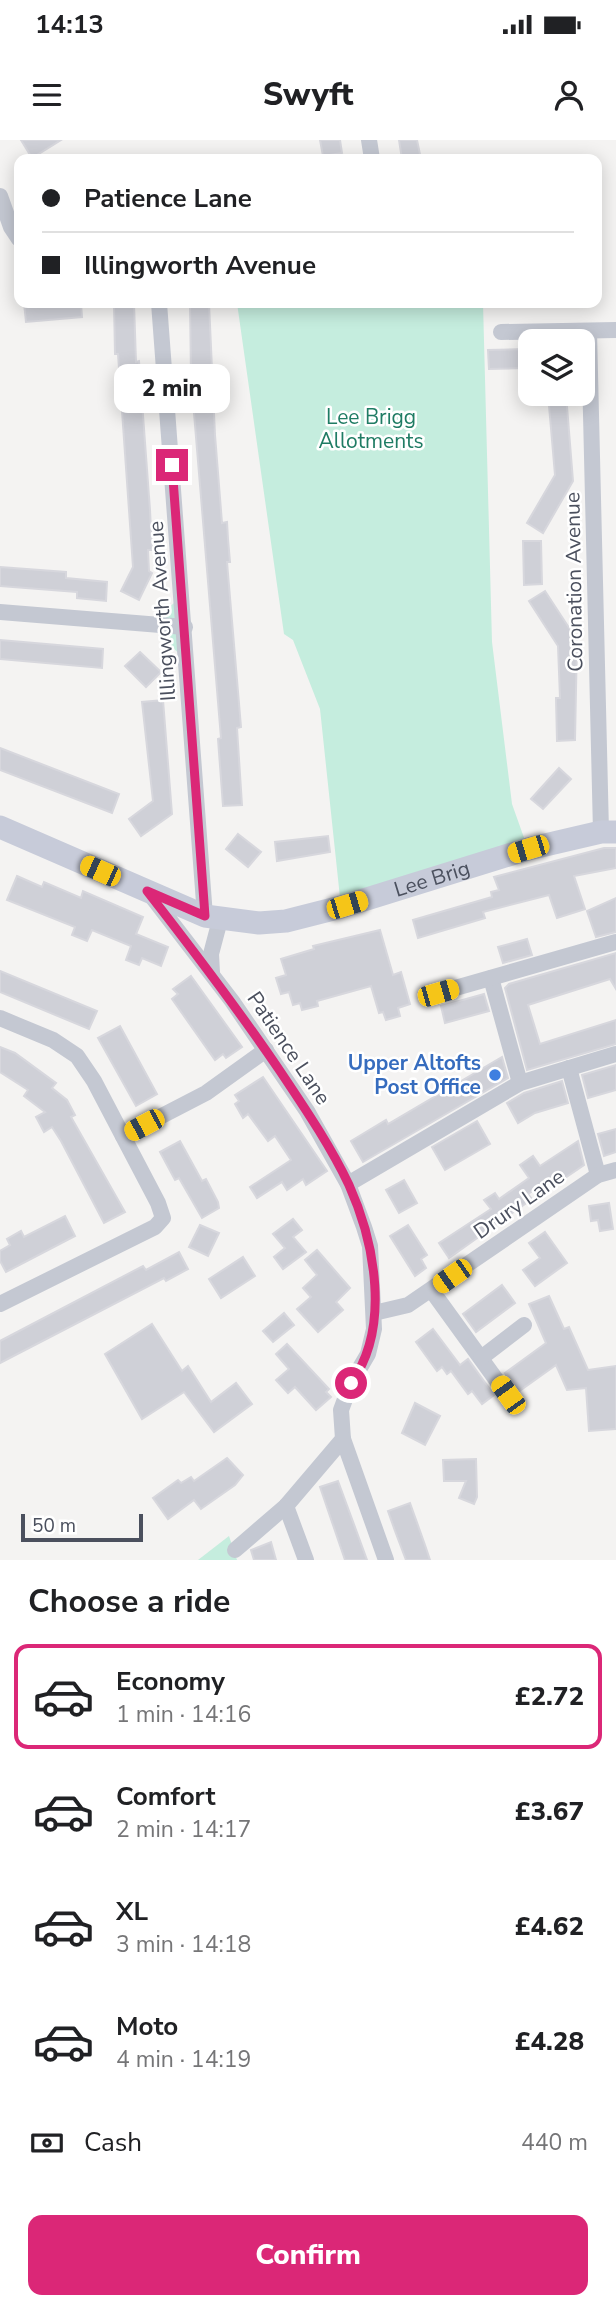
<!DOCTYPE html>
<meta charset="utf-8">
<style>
body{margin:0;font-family:"Nunito Sans",sans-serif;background:#f6f6f6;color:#202124;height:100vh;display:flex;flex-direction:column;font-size:26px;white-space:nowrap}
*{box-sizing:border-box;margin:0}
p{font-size:23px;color:#757577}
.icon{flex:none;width:38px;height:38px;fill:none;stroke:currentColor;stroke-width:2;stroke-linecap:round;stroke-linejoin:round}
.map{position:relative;height:1420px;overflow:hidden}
.panel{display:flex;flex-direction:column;background:#fff;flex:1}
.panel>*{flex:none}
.top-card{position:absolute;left:14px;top:14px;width:588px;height:154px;border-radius:14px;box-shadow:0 4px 18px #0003;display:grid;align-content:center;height:154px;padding:0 28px;background:#fff}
.controls{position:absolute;left:518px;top:189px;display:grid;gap:14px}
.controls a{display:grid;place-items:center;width:77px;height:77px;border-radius:14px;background:#fff;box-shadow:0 4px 18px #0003;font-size:35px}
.scale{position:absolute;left:21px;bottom:18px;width:122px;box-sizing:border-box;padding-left:7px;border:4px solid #4b505e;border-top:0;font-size:19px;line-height:24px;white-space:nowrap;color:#4b505e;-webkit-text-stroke:5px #fff;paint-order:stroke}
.end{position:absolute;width:32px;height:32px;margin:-16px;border:9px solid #db2777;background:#fff;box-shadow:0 0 0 4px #fff}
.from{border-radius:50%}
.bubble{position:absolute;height:49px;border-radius:14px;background:#fff;box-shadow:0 4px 18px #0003;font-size:23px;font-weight:800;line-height:49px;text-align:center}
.car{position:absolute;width:21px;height:42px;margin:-21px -10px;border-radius:9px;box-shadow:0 0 5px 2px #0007;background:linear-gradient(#f5c518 24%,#345 0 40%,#f5c518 0 76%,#345 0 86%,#f5c518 0)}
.top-card b{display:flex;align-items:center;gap:24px;height:66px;font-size:26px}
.top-card b+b{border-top:2px solid #e0e0e0}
.top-card i{width:18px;height:18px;background:#202124}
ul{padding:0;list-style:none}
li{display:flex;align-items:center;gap:21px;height:105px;margin:0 14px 10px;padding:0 14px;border:4px solid transparent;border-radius:14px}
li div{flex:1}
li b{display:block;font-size:26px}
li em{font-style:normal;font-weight:800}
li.on{border-color:#db2777}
li>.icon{width:63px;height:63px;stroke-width:1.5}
h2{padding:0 28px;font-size:32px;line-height:84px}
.pay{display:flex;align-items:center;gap:18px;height:77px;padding:0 28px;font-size:26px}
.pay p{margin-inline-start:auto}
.primary-button{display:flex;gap:14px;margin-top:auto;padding:14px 28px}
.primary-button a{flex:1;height:80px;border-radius:14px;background:#db2777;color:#fff;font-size:28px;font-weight:800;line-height:80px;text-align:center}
.status{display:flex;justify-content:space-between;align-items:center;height:49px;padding:0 35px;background:#fff;direction:ltr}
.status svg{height:19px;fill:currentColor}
header{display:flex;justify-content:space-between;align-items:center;height:91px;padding:0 28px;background:#fff;font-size:32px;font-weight:800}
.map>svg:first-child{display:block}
.green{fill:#c5edde}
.building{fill:#cfd0d7;stroke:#d7d7dd;stroke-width:2}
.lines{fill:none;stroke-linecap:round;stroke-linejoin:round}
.street{stroke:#c4c8d2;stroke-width:16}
.secondary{stroke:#c7cbd9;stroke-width:23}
.route{stroke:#db2777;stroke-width:9}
.shop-dot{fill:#3f7fe0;stroke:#fff;stroke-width:2.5}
.labels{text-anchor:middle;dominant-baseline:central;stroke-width:5;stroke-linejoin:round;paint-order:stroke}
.park-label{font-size:21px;fill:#1f7c64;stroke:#fff}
.street-label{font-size:21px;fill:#4b505e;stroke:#fff}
.shop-label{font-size:21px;font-weight:bold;fill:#366cbe;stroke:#fff;text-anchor:end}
</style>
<div class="status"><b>14:13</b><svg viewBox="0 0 49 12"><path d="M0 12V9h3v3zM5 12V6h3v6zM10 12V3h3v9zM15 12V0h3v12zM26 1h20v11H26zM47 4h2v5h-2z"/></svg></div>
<header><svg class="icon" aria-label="menu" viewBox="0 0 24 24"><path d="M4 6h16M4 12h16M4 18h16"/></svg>Swyft<svg class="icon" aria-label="person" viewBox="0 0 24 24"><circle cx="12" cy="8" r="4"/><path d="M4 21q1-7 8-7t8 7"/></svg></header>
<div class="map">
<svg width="616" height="1420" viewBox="0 0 616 1420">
<rect width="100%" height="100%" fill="#f4f3f2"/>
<!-- green -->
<g class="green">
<polygon points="237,163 483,163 492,502 512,664 528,709 341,767 320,569 293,500 284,494"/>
<polygon points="182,456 187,522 150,484"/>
<polygon points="229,1396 237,1420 198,1420"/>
</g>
<!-- building -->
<g class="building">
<polygon points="21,0 61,0 32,18"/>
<polygon points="320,0 340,0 342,13 323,16"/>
<polygon points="399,0 417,0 421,19 402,19"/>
<polygon points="24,163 81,163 82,177 26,182"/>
<polygon points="114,163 134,163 136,222 139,221 150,370 152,410 148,410 149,431 152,433 139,460 121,451 133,427 118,214 115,214"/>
<polygon points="190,163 209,163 215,295 222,383 227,382 228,399 230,422 227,422 241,587 237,588 242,665 223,666 218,599 221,598 191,237"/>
<polygon points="525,209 525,228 489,229 488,210"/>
<polygon points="548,254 566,254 573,341 543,393 527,383 555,335"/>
<polygon points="523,401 541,401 542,444 524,445"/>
<polygon points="0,427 66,432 66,438 107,442 106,461 77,458 77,452 0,446"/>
<polygon points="545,451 577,500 575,600 557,601 556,558 560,558 558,506 529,461"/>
<polygon points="0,500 103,509 102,528 0,519"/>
<polygon points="140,512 161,532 146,547 125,526"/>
<polygon points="163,560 172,674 141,696 129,679 153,661 142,562"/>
<polygon points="0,608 119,654 112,673 0,630"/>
<polygon points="559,628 571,639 543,669 531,659"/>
<polygon points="238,694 261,712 248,727 226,709"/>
<polygon points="328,696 330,712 277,721 275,702"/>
<polygon points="604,708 616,708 616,728 574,736 585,769 557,778 549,755 483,772 485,778 418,798 413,780 492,757 491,752 499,750 494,737"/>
<polygon points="17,736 42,747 44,742 81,758 83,751 143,777 136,794 168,807 161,826 142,818 139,825 126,820 131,806 92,790 87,801 72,795 75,787 7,760"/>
<polygon points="616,758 616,792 596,797 587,771"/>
<polygon points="380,790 393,835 401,832 410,864 398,868 400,876 386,880 383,872 379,873 371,846 317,861 318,866 302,870 300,863 293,865 289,852 281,854 276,838 286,835 281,819 314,809 313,806"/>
<polygon points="527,799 532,815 503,823 498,807"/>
<polygon points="616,813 616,849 610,839 528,865 540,904 616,880 616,904 527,930 505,848 509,844"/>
<polygon points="0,831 97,871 89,889 0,852"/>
<polygon points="191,836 242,907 226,918 223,914 215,920 172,859 178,854 173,849"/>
<polygon points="484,854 489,871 445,883 441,866"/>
<polygon points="120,886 157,954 136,966 98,898"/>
<polygon points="0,907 15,913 56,943 52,948 67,960 75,975 71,977 125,1072 104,1083 61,1001 52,987 44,992 36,977 45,972 24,956 28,950 0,932"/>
<polygon points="502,917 508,938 363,1022 351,1001 386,980 388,984"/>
<polygon points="616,925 616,950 588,958 582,935"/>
<polygon points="263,937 327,1031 306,1045 303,1039 287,1050 282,1042 257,1058 250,1047 291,1020 275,996 268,1001 248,974 243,978 235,964 239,961 235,955"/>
<polygon points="562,941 568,963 535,973 518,983 507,963 524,953"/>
<polygon points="477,981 490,1004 445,1030 432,1007"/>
<polygon points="616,989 616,1012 604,1016 598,994"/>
<polygon points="180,1001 202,1041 206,1039 218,1062 219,1068 202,1078 179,1038 175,1040 160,1012"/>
<polygon points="578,1001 584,1025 553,1046 549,1040 528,1054 532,1059 449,1118 439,1103 491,1069 484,1060 495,1053 499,1059 529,1038 520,1025 533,1016 540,1026"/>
<polygon points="404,1040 417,1063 399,1073 386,1050"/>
<polygon points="609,1063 613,1089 600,1091 598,1080 591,1081 589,1066"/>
<polygon points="65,1076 75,1096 6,1132 0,1121 0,1111 10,1105 7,1099 21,1091 24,1097"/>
<polygon points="293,1079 302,1090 293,1097 306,1112 283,1129 274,1117 285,1108 273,1094"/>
<polygon points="200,1085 219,1093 208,1116 189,1107"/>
<polygon points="408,1085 427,1115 421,1119 426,1128 415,1136 390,1096"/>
<polygon points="545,1092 567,1123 535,1146 523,1130 540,1118 529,1103"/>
<polygon points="317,1110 350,1148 336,1162 343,1170 318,1192 297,1169 311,1157 303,1148 317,1135 305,1120"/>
<polygon points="179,1112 188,1129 166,1141 164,1138 0,1223 0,1201 143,1126 146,1130"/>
<polygon points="243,1117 255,1136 221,1158 209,1139"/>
<polygon points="502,1145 515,1163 476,1192 463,1174"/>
<polygon points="549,1156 564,1189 569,1187 588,1230 616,1226 616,1289 589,1291 586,1248 567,1250 556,1225 518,1252 505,1233 546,1203 529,1164"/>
<polygon points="284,1173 294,1185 273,1202 263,1191"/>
<polygon points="152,1184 182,1231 188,1226 211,1262 236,1243 252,1264 214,1292 184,1252 142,1279 105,1214"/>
<polygon points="433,1189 460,1225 468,1219 494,1255 482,1264 472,1251 468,1254 451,1231 447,1234 442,1227 437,1231 416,1202"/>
<polygon points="287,1204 329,1249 326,1252 331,1257 316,1270 295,1247 288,1253 276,1240 289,1229 276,1214"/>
<polygon points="415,1263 440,1276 425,1305 402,1293"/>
<polygon points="227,1318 243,1335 235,1345 201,1369 194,1360 168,1379 153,1358 178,1340 181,1343 191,1337 194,1341"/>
<polygon points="476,1319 477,1357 474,1364 459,1358 466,1341 444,1341 443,1320"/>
<polygon points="338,1341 359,1398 367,1420 345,1420 320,1347"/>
<polygon points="410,1363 425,1405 430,1420 406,1420 395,1391 388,1371"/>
<polygon points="271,1402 276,1420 254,1420 251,1410"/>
</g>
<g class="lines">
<!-- street -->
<g class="street">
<polyline points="369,0 372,19"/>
<polyline points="0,56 11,87 19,99"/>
<polyline points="159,163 205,776"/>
<polyline points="589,191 601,692"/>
<polyline points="501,192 616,190"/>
<polyline points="0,472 185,487"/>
<polyline points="149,753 232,861 307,971 348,1044 364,1087 370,1106 374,1189 368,1214 351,1243 341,1270 343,1299 286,1366 235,1410"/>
<polyline points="212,833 211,814 220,780"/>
<polyline points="491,838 520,943"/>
<polyline points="438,853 616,802"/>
<polyline points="0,878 53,900 77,916 94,941 158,1063 163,1078 155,1087 0,1164"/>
<polyline points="569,928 598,1035"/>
<polyline points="123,996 206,953 266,910"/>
<polyline points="348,1044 520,943 616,914"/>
<polyline points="432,1151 508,1256"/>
<polyline points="374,1173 408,1165 598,1035 616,1030"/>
<polyline points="481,1218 524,1185"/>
<polyline points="343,1299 386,1420"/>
<polyline points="286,1366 306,1420"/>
</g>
<!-- secondary -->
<path class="secondary" id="s1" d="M 0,687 L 205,776 L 259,783 L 286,781 L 341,767 L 528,709 L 601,692 L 616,692"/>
</g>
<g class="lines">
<!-- route -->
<path class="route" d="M 172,325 L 205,776 L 147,751 C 193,810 238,869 280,931 C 304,967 330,1005 349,1045 C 375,1103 391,1188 351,1243"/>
</g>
<!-- markers -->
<circle class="shop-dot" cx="495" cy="935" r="7"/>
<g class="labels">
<!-- park labels -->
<g class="park-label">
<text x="371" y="277">Lee Brigg<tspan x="371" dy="24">Allotments</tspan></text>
</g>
<!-- street labels -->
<g class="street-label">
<text transform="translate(574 442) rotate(-91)">Coronation Avenue</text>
<text transform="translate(162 471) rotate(-94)">Illingworth Avenue</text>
<text stroke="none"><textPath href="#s1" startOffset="457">Lee Brig</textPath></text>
<text transform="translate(289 908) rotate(56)">Patience Lane</text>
<text transform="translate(519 1064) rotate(-35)">Drury Lane</text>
</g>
<!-- shop labels -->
<g class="shop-label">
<text x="481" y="923">Upper Altofts<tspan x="481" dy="24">Post Office</tspan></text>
</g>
</g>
</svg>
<div class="controls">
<a><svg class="icon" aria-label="layers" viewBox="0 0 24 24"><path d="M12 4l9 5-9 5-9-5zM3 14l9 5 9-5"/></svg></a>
</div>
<div class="scale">50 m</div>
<i class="end from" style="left:351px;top:1243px"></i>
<i class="end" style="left:172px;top:325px"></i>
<div class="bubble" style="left:114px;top:224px;width:116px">2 min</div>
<i class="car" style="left:528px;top:709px;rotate:253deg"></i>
<i class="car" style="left:100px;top:731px;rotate:294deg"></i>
<i class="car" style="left:347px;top:765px;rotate:73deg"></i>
<i class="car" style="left:438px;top:853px;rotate:74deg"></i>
<i class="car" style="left:144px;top:985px;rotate:242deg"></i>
<i class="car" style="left:452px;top:1136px;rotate:235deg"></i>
<i class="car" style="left:508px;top:1255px;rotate:324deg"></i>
<div class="top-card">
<b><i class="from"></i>Patience Lane</b>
<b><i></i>Illingworth Avenue</b>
</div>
</div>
<section class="panel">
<h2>Choose a ride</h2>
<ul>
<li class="on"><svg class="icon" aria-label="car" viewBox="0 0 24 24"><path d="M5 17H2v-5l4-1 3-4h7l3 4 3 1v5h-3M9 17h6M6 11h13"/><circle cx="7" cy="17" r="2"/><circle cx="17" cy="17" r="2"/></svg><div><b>Economy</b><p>1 min · 14:16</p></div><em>£2.72</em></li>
<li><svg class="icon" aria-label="car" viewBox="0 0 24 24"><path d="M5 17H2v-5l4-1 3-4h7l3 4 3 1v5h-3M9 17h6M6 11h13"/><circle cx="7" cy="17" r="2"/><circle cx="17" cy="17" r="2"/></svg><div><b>Comfort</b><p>2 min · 14:17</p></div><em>£3.67</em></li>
<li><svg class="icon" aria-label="car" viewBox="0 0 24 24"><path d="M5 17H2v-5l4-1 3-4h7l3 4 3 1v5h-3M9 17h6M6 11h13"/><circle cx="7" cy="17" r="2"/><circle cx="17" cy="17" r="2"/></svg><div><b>XL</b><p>3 min · 14:18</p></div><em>£4.62</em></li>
<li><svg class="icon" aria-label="car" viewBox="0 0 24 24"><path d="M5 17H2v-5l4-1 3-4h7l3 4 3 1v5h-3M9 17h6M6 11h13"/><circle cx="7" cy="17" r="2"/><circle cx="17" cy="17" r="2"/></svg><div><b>Moto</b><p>4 min · 14:19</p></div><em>£4.28</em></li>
</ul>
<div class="pay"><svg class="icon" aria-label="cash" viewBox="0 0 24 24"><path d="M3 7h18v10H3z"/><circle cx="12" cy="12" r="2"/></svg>Cash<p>440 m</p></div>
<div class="primary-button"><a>Confirm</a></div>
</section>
